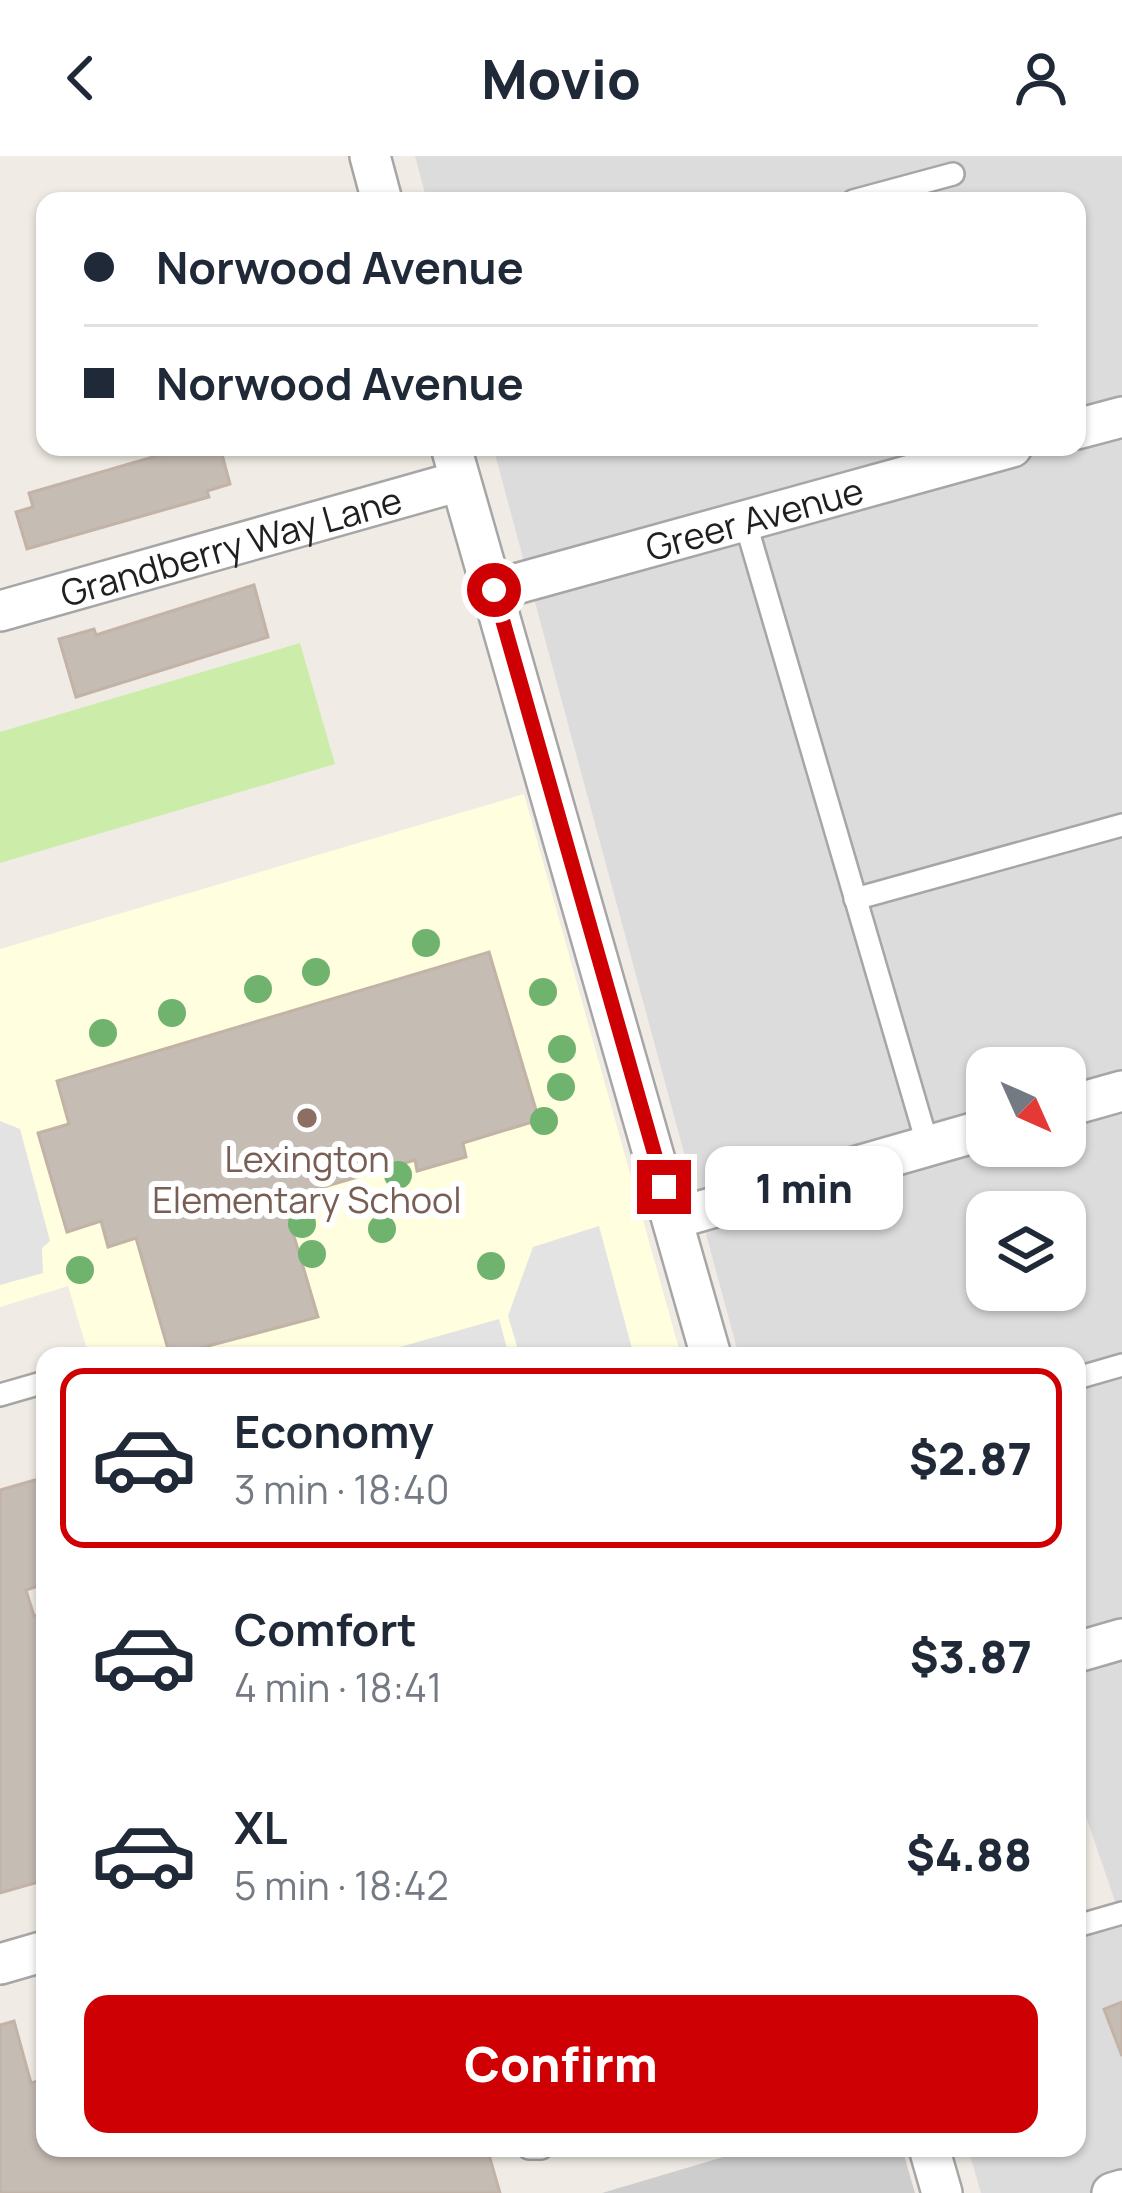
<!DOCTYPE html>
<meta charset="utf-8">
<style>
body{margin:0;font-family:Manrope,sans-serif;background:#f6f6f7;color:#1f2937;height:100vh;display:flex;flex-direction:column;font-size:45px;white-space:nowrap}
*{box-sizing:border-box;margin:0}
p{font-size:39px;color:#747a83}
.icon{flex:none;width:66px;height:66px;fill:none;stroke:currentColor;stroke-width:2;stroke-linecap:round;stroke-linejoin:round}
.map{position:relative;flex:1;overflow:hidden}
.side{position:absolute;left:36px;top:1191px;width:1050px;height:810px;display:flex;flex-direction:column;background:#fff;border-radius:24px;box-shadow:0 3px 9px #0004}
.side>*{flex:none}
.hud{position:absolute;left:36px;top:36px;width:1050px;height:264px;border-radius:24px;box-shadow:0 3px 9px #0004;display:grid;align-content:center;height:264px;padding:0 48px;background:#fff}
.needle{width:78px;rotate:135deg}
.tools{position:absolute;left:966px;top:891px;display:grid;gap:24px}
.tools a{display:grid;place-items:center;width:120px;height:120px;border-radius:24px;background:#fff;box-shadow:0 3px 9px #0004;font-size:60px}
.end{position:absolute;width:54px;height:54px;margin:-27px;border:15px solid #ce0004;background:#fff;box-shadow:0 0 0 6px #fff}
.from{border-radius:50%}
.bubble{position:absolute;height:84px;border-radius:24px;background:#fff;box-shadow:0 3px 9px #0004;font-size:39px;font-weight:800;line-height:84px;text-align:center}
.hud b{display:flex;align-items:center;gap:42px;height:114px;font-size:45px}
.hud b+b{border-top:3px solid #e0e1e3}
.hud i{width:30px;height:30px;background:#1f2937}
ul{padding:21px 0 0;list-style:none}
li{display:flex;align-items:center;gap:36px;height:180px;margin:0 24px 18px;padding:0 24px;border:6px solid transparent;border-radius:24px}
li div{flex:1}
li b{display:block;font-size:45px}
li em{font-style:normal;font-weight:800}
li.current{border-color:#ce0004}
li>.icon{width:108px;height:108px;stroke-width:1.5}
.cta{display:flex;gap:24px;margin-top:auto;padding:24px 48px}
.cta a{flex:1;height:138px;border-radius:24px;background:#ce0004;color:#fff;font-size:48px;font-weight:800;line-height:138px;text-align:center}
header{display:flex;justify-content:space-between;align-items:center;height:156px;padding:0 48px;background:#fff;font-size:54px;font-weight:800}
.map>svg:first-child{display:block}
.residential{fill:#dddcdc;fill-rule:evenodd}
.education{fill:#fffedf}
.religious{fill:#cdcdcd}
.grass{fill:#cbeda9}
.parking{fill:#e3e3e3}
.building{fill:#c5bcb4;stroke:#c3b2a6;stroke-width:3}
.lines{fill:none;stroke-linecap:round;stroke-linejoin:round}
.service-casing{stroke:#a6a6a6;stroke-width:26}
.minor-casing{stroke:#a6a6a6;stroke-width:44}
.service{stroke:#fff;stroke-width:21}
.minor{stroke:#fff;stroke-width:39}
.tree{fill:#6fb36f}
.route{stroke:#ce0004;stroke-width:15}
.education-dot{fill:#8d6e63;stroke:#fff;stroke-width:4.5}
.labels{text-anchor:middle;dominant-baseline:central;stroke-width:12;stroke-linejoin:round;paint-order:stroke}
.street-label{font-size:36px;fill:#1f1f1f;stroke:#fff}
.education-label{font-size:36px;fill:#785e54;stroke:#fff}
</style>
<header><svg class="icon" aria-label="back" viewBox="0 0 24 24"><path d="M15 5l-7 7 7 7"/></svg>Movio<svg class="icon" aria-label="person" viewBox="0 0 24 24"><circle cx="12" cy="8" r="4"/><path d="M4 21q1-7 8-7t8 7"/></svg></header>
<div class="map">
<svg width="1122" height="2037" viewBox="0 0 1122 2037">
<rect width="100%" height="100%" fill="#f0ece5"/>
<!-- residential -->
<path class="residential" d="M 415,0 L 1122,0 L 1122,2037 L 981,2037 L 968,1992 L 1077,1992 L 1077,1770 L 1119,1757 L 1077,1634 L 1077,1200 L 739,1200 L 493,291 L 1077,291 L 1077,45 L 427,45 ZM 987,912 L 1065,912 L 1065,990 L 987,990 ZM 987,1056 L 1065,1056 L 1065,1134 L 987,1134 Z"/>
<!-- education -->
<polygon class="education" points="524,638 681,1200 89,1200 68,1130 0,1151 0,793"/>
<!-- religious -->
<polygon class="religious" points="754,1992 902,1992 915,2037 602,2037"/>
<!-- grass -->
<polygon class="grass" points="300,487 335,608 0,707 0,576"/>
<!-- parking -->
<g class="parking">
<polygon points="0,965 20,973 50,1085 42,1092 43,1117 0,1129"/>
<polygon points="599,1070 634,1200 520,1200 508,1160 533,1091"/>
<polygon points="499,1163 509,1200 369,1200 414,1187"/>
</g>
<!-- building -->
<g class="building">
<polygon points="187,291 220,291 230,328 207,335 209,341 27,393 16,356 33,351 29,337"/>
<polygon points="254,429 268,481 76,541 59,483 94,473 96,479"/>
<polygon points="489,796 539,964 463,987 466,1001 417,1015 415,1004 283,1043 318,1161 170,1200 136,1082 108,1091 101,1065 67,1076 38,977 69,968 57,925"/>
<polygon points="45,1321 45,1428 26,1434 34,1460 45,1457 45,1724 0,1737 0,1334"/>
<polygon points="1122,1846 1122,1900 1104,1853"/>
<polygon points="14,1865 31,1927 45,1923 45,1992 487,1992 500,2037 0,2037 0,1869"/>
</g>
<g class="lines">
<defs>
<g id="service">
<polyline points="853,45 953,18"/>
<polyline points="745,365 928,990"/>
<polyline points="855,743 1122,669"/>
<polyline points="1077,1222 1122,1209"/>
<polyline points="0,1239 45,1226"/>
<polyline points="1077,1770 1122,1757"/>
<polyline points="529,1992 541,1992"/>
</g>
<g id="minor">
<polyline points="370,0 382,45"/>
<polyline points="1077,273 1122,261"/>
<polyline points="451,291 711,1200"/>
<path id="s1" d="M 494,434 L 1012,291"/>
<path id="s2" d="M 0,455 L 460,325"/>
<polyline points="1065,951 1122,935"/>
<polyline points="673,1063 987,973"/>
<polyline points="1077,1496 1122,1483"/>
<polyline points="0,1808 45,1795"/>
<polyline points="929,1992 942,2037"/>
<polyline points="1112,2037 1122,2034"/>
</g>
</defs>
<!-- service casing -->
<use href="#service" class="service-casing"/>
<!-- minor casing -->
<use href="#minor" class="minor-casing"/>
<!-- service -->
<use href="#service" class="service"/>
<!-- minor -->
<use href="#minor" class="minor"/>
</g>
<!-- trees -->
<g class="tree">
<circle cx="426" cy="787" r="14"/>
<circle cx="316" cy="816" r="14"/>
<circle cx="258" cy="833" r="14"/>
<circle cx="543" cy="836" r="14"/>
<circle cx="172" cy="857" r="14"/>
<circle cx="103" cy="877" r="14"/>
<circle cx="562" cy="893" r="14"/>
<circle cx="561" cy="931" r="14"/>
<circle cx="544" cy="965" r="14"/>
<circle cx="398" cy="1019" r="14"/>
<circle cx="302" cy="1068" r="14"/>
<circle cx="382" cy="1073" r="14"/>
<circle cx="312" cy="1098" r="14"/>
<circle cx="491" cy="1110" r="14"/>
<circle cx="80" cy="1114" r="14"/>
</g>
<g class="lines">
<!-- route -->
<polyline class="route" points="494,434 664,1031"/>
</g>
<!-- markers -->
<circle class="education-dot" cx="307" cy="962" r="12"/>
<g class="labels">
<!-- street labels -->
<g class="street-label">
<text stroke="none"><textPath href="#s1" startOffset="270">Greer Avenue</textPath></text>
<text stroke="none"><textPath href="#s2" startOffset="240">Grandberry Way Lane</textPath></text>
</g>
<!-- education labels -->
<g class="education-label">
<text x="307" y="1002">Lexington<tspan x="307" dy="41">Elementary School</tspan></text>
</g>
</g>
</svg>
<div class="tools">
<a><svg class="needle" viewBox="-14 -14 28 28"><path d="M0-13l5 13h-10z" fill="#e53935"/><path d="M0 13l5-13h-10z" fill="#747a83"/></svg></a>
<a><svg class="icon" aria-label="layers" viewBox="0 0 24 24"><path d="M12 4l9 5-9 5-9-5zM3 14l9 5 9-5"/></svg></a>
</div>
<i class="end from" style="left:494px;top:434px"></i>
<i class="end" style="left:664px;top:1031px"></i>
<div class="bubble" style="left:705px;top:990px;width:198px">1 min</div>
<div class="hud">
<b><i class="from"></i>Norwood Avenue</b>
<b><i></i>Norwood Avenue</b>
</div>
<section class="side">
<ul>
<li class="current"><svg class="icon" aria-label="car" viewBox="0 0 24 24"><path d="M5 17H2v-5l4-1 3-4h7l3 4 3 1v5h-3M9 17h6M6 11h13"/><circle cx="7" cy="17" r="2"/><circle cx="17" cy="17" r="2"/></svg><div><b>Economy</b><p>3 min · 18:40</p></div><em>$2.87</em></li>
<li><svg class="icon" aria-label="car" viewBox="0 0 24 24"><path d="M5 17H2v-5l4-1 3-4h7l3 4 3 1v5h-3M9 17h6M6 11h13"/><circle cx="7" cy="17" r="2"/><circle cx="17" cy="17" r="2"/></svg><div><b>Comfort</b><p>4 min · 18:41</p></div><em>$3.87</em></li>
<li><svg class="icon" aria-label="car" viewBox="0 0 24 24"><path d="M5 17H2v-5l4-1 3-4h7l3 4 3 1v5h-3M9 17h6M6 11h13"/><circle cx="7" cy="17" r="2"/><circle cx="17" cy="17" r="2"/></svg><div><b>XL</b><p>5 min · 18:42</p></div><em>$4.88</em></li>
</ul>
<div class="cta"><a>Confirm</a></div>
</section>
</div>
